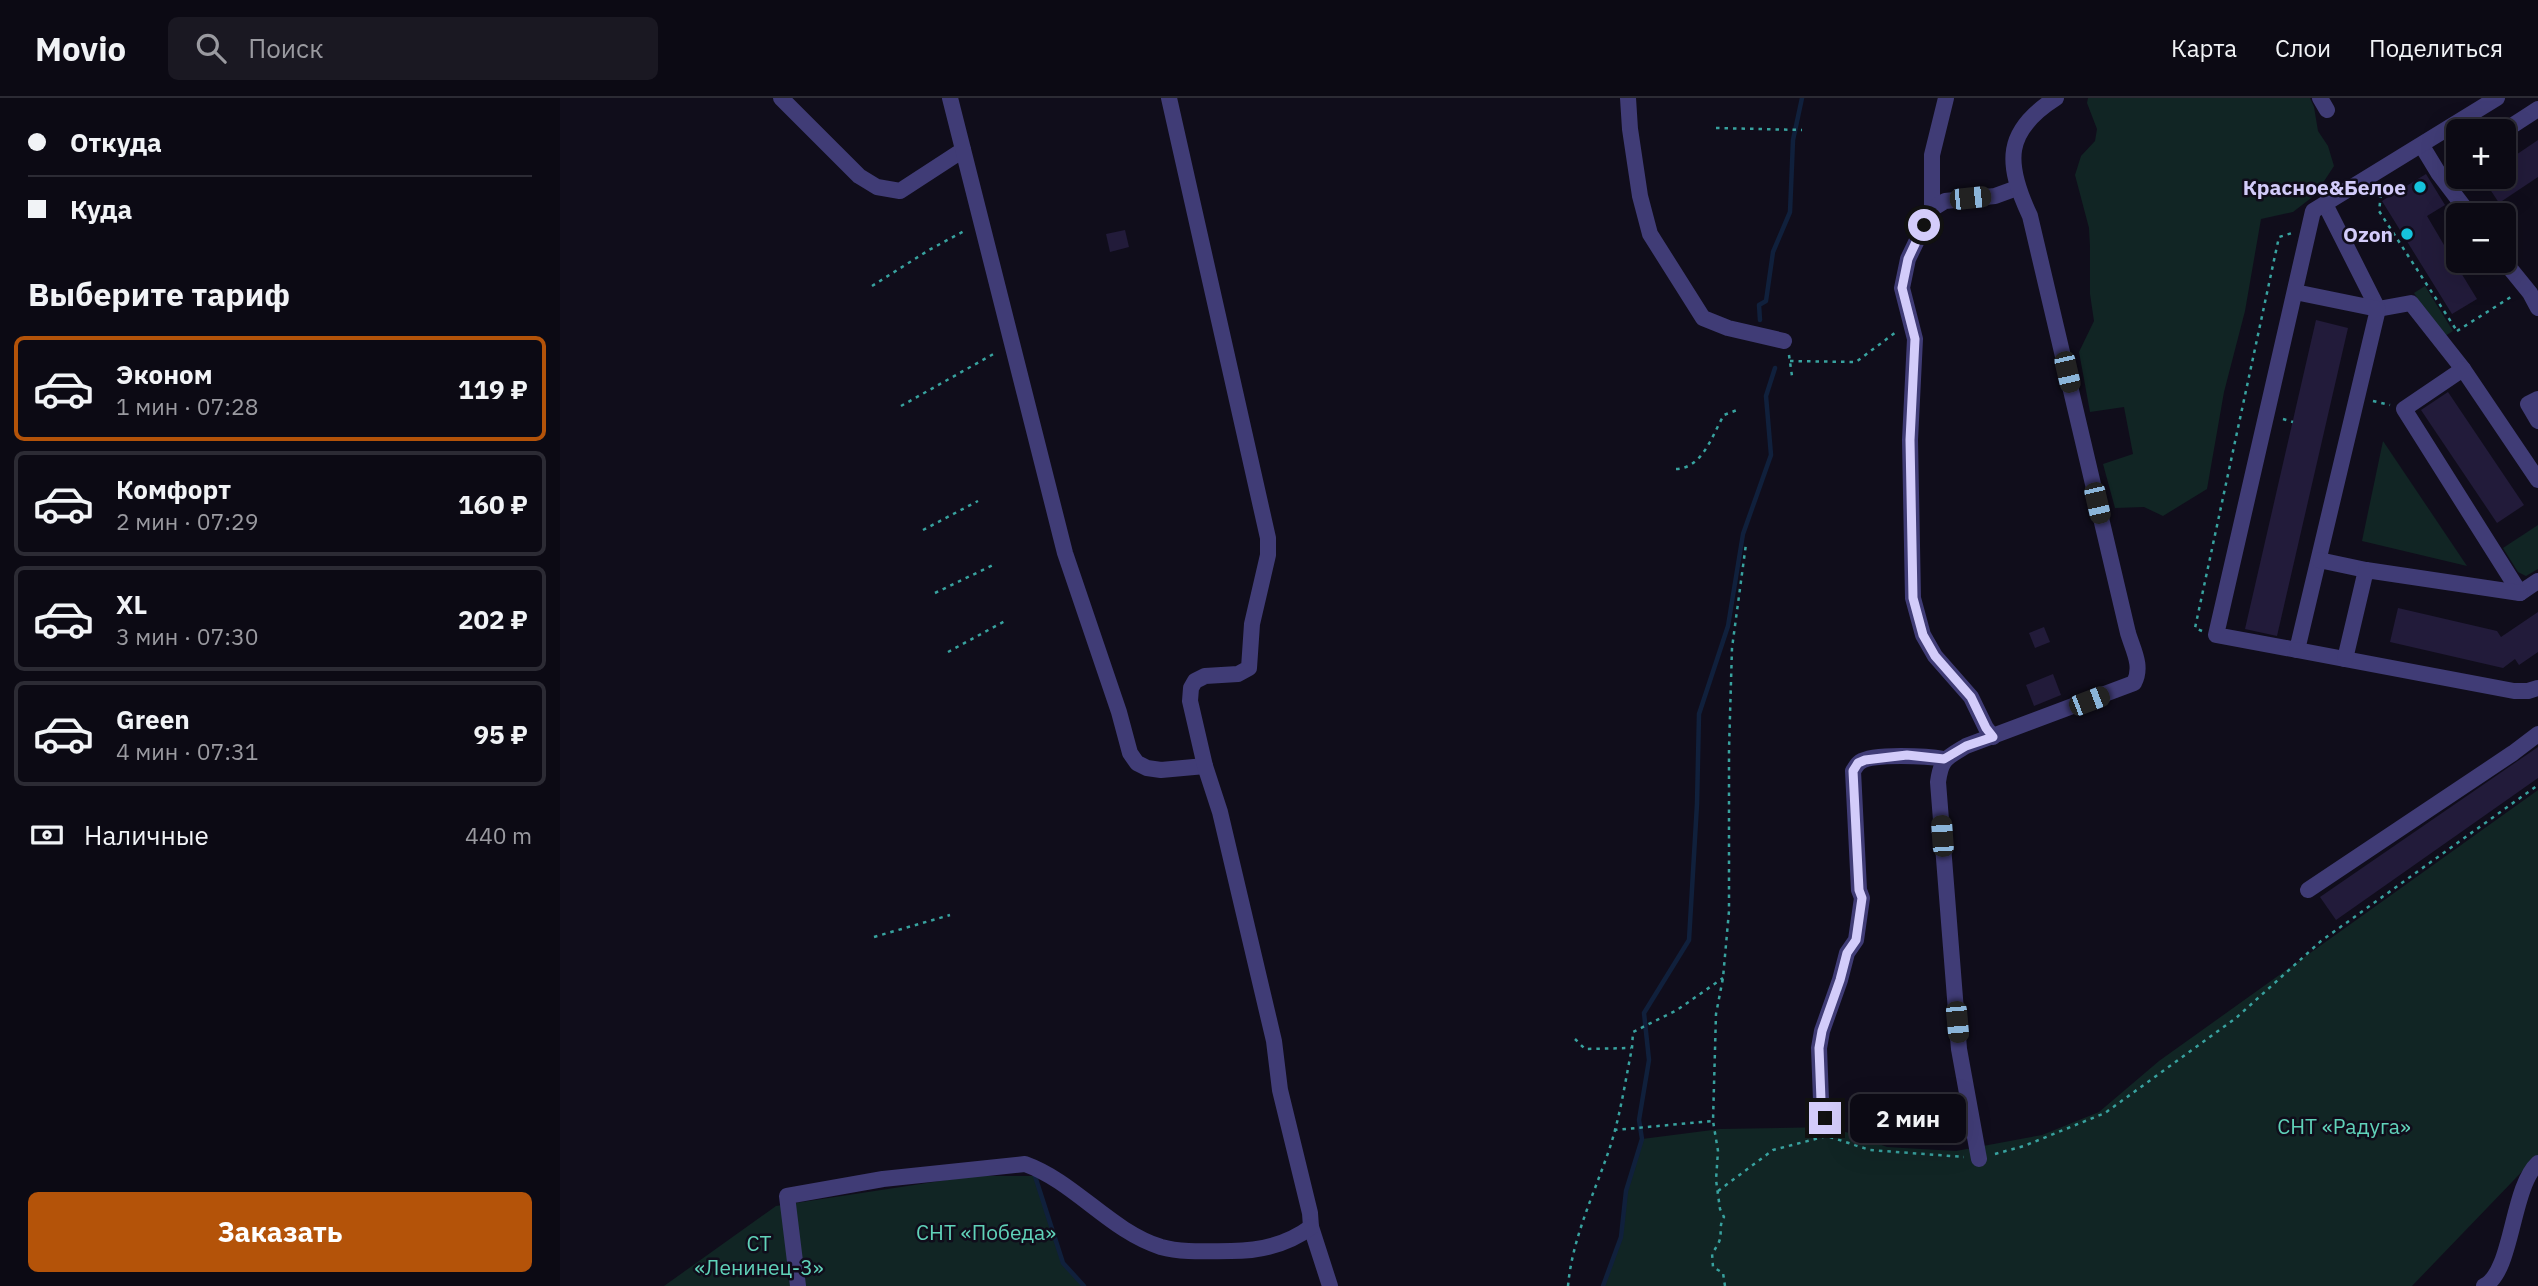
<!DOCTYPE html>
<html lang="ru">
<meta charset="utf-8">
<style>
body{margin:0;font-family:"IBM Plex Sans",sans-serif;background:#1a1822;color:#f1f3f6;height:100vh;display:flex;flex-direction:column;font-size:26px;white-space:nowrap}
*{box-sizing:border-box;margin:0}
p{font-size:23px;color:#9a9aa0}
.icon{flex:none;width:38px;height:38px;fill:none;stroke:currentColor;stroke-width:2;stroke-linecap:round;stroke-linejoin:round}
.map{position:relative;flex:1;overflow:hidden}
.panel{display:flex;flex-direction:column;background:#0c0a14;width:560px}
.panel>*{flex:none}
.hud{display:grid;align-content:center;height:154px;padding:0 28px;background:#0c0a14}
.tools{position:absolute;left:1886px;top:21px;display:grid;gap:14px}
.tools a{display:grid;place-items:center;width:70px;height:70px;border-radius:10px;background:#0c0a14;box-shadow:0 7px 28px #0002,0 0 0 2px #2c2b34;font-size:35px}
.end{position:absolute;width:32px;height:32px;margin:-16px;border:9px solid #d3ccfa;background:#111;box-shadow:0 0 0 4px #111}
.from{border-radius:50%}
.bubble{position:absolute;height:49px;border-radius:10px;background:#0c0a14;box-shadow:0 7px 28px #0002,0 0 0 2px #2c2b34;font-size:23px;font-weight:700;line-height:49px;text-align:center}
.car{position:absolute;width:21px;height:42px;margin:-21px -10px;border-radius:9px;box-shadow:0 0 5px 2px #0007;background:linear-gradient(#222 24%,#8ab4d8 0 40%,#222 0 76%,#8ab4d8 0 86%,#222 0)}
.hud b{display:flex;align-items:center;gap:24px;height:66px;font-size:26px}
.hud b+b{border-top:2px solid #2c2b34}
.hud i{width:18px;height:18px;background:#f1f3f6}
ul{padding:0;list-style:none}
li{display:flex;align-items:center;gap:21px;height:105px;margin:0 14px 10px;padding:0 14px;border:4px solid #2c2b34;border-radius:10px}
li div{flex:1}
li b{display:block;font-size:26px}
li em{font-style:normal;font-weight:700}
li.current{border-color:#b45309}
li>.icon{width:63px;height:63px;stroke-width:1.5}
h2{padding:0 28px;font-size:32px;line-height:84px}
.pay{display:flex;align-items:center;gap:18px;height:77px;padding:0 28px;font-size:26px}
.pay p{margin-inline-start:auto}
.cta{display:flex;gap:14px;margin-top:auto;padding:14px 28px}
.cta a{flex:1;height:80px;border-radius:10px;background:#b45309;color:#fff;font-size:28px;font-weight:700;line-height:80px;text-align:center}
header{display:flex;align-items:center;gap:42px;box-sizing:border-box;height:98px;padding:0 35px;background:#0c0a14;border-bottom:2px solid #2c2b34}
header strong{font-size:33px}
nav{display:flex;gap:38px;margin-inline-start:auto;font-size:24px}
.search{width:490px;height:63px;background:#1a1822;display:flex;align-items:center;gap:18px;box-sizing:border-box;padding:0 24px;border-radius:10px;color:#9a9aa0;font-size:26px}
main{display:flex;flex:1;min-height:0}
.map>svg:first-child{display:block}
.green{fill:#112524}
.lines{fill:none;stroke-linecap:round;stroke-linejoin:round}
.stream{stroke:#10203c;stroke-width:4.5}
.building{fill:#221b3a}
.path{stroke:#38a29f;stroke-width:2.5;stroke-dasharray:3.5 5;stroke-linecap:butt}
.minor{stroke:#403c76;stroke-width:16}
.route{stroke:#d3ccfa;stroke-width:9}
.poi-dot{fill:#15c3dd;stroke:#100d1b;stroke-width:2.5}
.labels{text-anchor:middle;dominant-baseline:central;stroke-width:5;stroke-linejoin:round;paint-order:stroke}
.poi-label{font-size:21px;font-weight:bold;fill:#d3ccfa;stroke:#100d1b;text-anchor:end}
.park-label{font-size:21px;fill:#60d2b9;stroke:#100d1b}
</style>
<header>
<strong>Movio</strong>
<div class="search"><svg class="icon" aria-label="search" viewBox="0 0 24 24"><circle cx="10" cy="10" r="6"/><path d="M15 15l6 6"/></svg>Поиск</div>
<nav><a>Карта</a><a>Слои</a><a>Поделиться</a></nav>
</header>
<main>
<section class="panel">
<div class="hud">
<b><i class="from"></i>Откуда</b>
<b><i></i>Куда</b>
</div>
<h2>Выберите тариф</h2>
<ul>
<li class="current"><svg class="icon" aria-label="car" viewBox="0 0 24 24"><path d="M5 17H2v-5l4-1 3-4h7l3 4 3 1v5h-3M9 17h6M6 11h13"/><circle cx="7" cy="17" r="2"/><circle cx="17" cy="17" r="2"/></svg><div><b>Эконом</b><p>1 мин · 07:28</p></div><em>119 ₽</em></li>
<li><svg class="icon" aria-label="car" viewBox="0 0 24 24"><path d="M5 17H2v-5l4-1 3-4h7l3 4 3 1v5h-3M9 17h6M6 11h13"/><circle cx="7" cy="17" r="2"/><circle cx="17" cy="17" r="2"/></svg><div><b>Комфорт</b><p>2 мин · 07:29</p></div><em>160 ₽</em></li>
<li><svg class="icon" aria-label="car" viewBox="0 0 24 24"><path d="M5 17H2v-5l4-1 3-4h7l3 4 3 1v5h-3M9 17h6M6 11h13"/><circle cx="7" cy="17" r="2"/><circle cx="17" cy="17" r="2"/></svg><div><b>XL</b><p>3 мин · 07:30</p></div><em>202 ₽</em></li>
<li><svg class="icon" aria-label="car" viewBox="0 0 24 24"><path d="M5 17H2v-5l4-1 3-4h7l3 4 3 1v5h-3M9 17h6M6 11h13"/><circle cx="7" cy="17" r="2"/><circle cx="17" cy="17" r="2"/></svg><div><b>Green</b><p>4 мин · 07:31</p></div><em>95 ₽</em></li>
</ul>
<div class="pay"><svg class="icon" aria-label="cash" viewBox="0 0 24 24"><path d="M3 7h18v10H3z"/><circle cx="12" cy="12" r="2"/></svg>Наличные<p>440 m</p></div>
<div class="cta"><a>Заказать</a></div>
</section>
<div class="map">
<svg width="1978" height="1188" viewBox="0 0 1978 1188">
<rect width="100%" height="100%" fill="#100d1b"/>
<!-- green -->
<g class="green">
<polygon points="1528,0 1750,0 1754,9 1758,33 1768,48 1774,68 1755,97 1733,114 1701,121 1685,213 1664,294 1647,391 1603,418 1584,409 1555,410 1543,366 1573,356 1564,309 1530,314 1519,254 1534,223 1530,196 1530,149 1529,130 1515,77 1521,58 1535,43 1537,31 1527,5"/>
<polygon points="1865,188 1893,233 1882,240 1854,195"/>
<polygon points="1823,343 1907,468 1802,443"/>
<polygon points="1978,427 1978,471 1966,478 1958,474 1943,450"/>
<polygon points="1978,692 1978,1057 1852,1188 1043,1188 1061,1139 1066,1093 1082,1041 1160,1031 1272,1029 1327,1049 1396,1053 1482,1037 1539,1014 1599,963"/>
<polygon points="413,1078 475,1078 503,1165 524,1188 104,1188 216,1108"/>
</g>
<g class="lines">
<!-- stream -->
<g class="stream">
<polyline points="1200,222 1199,207 1206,203 1213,154 1230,114 1233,42 1242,0"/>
<polyline points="475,1078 503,1165 524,1188"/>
<polyline points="1043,1188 1061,1139 1066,1093 1082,1041 1079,1022 1089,962 1084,915 1129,842 1137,706 1139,616 1168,528 1183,436 1211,357 1206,298 1215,270"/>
</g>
</g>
<!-- building -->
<g class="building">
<polygon points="1978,42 1978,79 1939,105 1922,79 1944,79 1944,65"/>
<polygon points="1866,76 1885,107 1867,118 1884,147 1888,145 1896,157 1892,160 1917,201 1892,216 1822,103"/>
<polygon points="565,132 569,149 550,154 546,136"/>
<polygon points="1756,222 1788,230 1717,538 1685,531"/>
<polygon points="1888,294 1964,407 1937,425 1861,312"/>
<polygon points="1838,510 1937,533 1941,539 1978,514 1978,554 1959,567 1955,561 1943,570 1830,544"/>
<polygon points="1484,529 1490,544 1475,550 1469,535"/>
<polygon points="1493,576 1501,597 1474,608 1466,587"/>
<polygon points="1978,649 1978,680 1776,822 1760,799"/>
</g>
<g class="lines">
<!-- path -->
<g class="path">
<polyline points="1156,30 1242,32"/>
<polyline points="1822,88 1819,113 1897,233"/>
<polyline points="312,188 369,152 406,132"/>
<polyline points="1897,233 1954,197"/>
<polyline points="1229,257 1232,278"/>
<polyline points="1230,263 1296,264 1336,234"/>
<polyline points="1813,303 1830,307"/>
<polyline points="341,308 437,254"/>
<polyline points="1723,321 1733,324"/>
<path d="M 1116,371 C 1143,370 1152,337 1164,317 L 1177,312"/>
<polyline points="363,432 418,403"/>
<polyline points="375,495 433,467"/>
<polyline points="1642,533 1635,530 1719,139 1732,135"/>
<polyline points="388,554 445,523"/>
<polyline points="314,839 390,817"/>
<polyline points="1015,941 1025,951 1071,950"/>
<polyline points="1054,1032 1153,1023"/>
<polyline points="1435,1056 1464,1048 1545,1015 1676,920 1761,843 1978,687"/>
<polyline points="1158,1093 1213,1052 1267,1038 1310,1052 1404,1059"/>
<path d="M 1008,1188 C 1012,1142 1033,1098 1048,1055 C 1060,1021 1065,984 1072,950 L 1073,934 L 1117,912 L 1163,880"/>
<path d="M 1165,1188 L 1163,1175 L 1153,1169 L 1152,1155 C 1167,1137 1156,1133 1164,1119 L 1160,1111 L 1156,1082 L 1158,1053 L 1153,1023 L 1156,916 L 1163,880 L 1169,813 L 1169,651 L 1172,550 L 1186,446"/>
</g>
<!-- minor -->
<g class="minor">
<polyline points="221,0 299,78 317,89 340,93 403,52"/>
<polyline points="390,0 505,455 559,614 570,655 577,665 587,670 601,672 645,668"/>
<polyline points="609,0 708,440 708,457 692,526 689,570 678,576 645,578 635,583 631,590 630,603 645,668 660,714 714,943 720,992 750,1115 751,1129 770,1188"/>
<polyline points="1068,0 1070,31 1080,98 1090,136 1143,220 1168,230 1224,243"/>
<polyline points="1760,0 1767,12"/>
<polyline points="1944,33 1978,11"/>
<polyline points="1862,48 1879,76 1910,117"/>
<polyline points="1765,106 1818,211 1851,205 1903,271"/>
<polyline points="1372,111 1372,57 1386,0"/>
<polyline points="1944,163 1970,195 1978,210"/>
<polyline points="1735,194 1818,211 1737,552 1656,537 1753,113 1937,0"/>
<polyline points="1978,301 1968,306 1978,323"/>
<polyline points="1978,382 1903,271 1844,311 1960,495 1978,483"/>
<polyline points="1759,462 1806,472"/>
<polyline points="1737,552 1954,593 1968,593 1978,590"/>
<polyline points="1785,561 1806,472 1960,495"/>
<polyline points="1433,639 1426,630 1411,599 1375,558 1363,537 1353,500 1350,342 1355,241 1342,190 1348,161 1372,111 1385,103 1435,98 1457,90"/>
<polyline points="1748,792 1953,655 1978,636"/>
<path d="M 1265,1020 L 1261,1002 L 1259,950 L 1262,933 L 1280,882 L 1287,855 L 1296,842 L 1302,800 L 1299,792 L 1293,673 C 1295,670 1297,666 1300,664 C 1313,655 1368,658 1384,661"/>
<path d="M 1419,1061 L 1399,951 L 1378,684 C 1381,661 1386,660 1406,648 L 1574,585 C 1583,568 1573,552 1568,535 L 1470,118 C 1445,65 1444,33 1496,0"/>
<path d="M 238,1188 L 227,1098 L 323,1081 L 465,1066 C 515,1084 550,1133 601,1149 C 622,1155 649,1153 671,1153 C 700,1153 727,1147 751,1129"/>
<path d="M 1924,1188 C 1953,1174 1951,1090 1978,1065"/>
</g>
</g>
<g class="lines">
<!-- route -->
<polyline class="route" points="1265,1020 1261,1002 1259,950 1262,933 1280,882 1287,855 1296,842 1302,800 1299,792 1293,673 1298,665 1305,662 1347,657 1384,661 1406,648 1433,639 1426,630 1411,599 1375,558 1363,537 1353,500 1350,342 1355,241 1342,190 1348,161 1364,127"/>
</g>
<!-- markers -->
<g class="poi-dot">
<circle cx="1860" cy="89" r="7"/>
<circle cx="1847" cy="136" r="7"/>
</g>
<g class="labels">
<!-- poi labels -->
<g class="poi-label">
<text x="1846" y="89">Красное&amp;Белое</text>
<text x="1833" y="136">Ozon</text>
</g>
<!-- park labels -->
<g class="park-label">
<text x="1784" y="1028">СНТ «Радуга»</text>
<text x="426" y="1134">СНТ «Победа»</text>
<text x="199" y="1145">СТ<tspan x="199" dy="24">«Ленинец-3»</tspan></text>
</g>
</g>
</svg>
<div class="tools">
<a>+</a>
<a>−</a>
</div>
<i class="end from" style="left:1364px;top:127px"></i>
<i class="end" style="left:1265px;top:1020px"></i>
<div class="bubble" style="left:1290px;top:996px;width:116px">2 мин</div>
<i class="car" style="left:1410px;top:100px;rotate:84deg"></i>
<i class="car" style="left:1507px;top:274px;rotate:167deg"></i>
<i class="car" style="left:1537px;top:405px;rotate:167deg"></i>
<i class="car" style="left:1529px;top:603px;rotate:69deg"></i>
<i class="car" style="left:1382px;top:738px;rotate:356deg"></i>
<i class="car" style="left:1397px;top:924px;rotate:175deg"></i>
</div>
</main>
